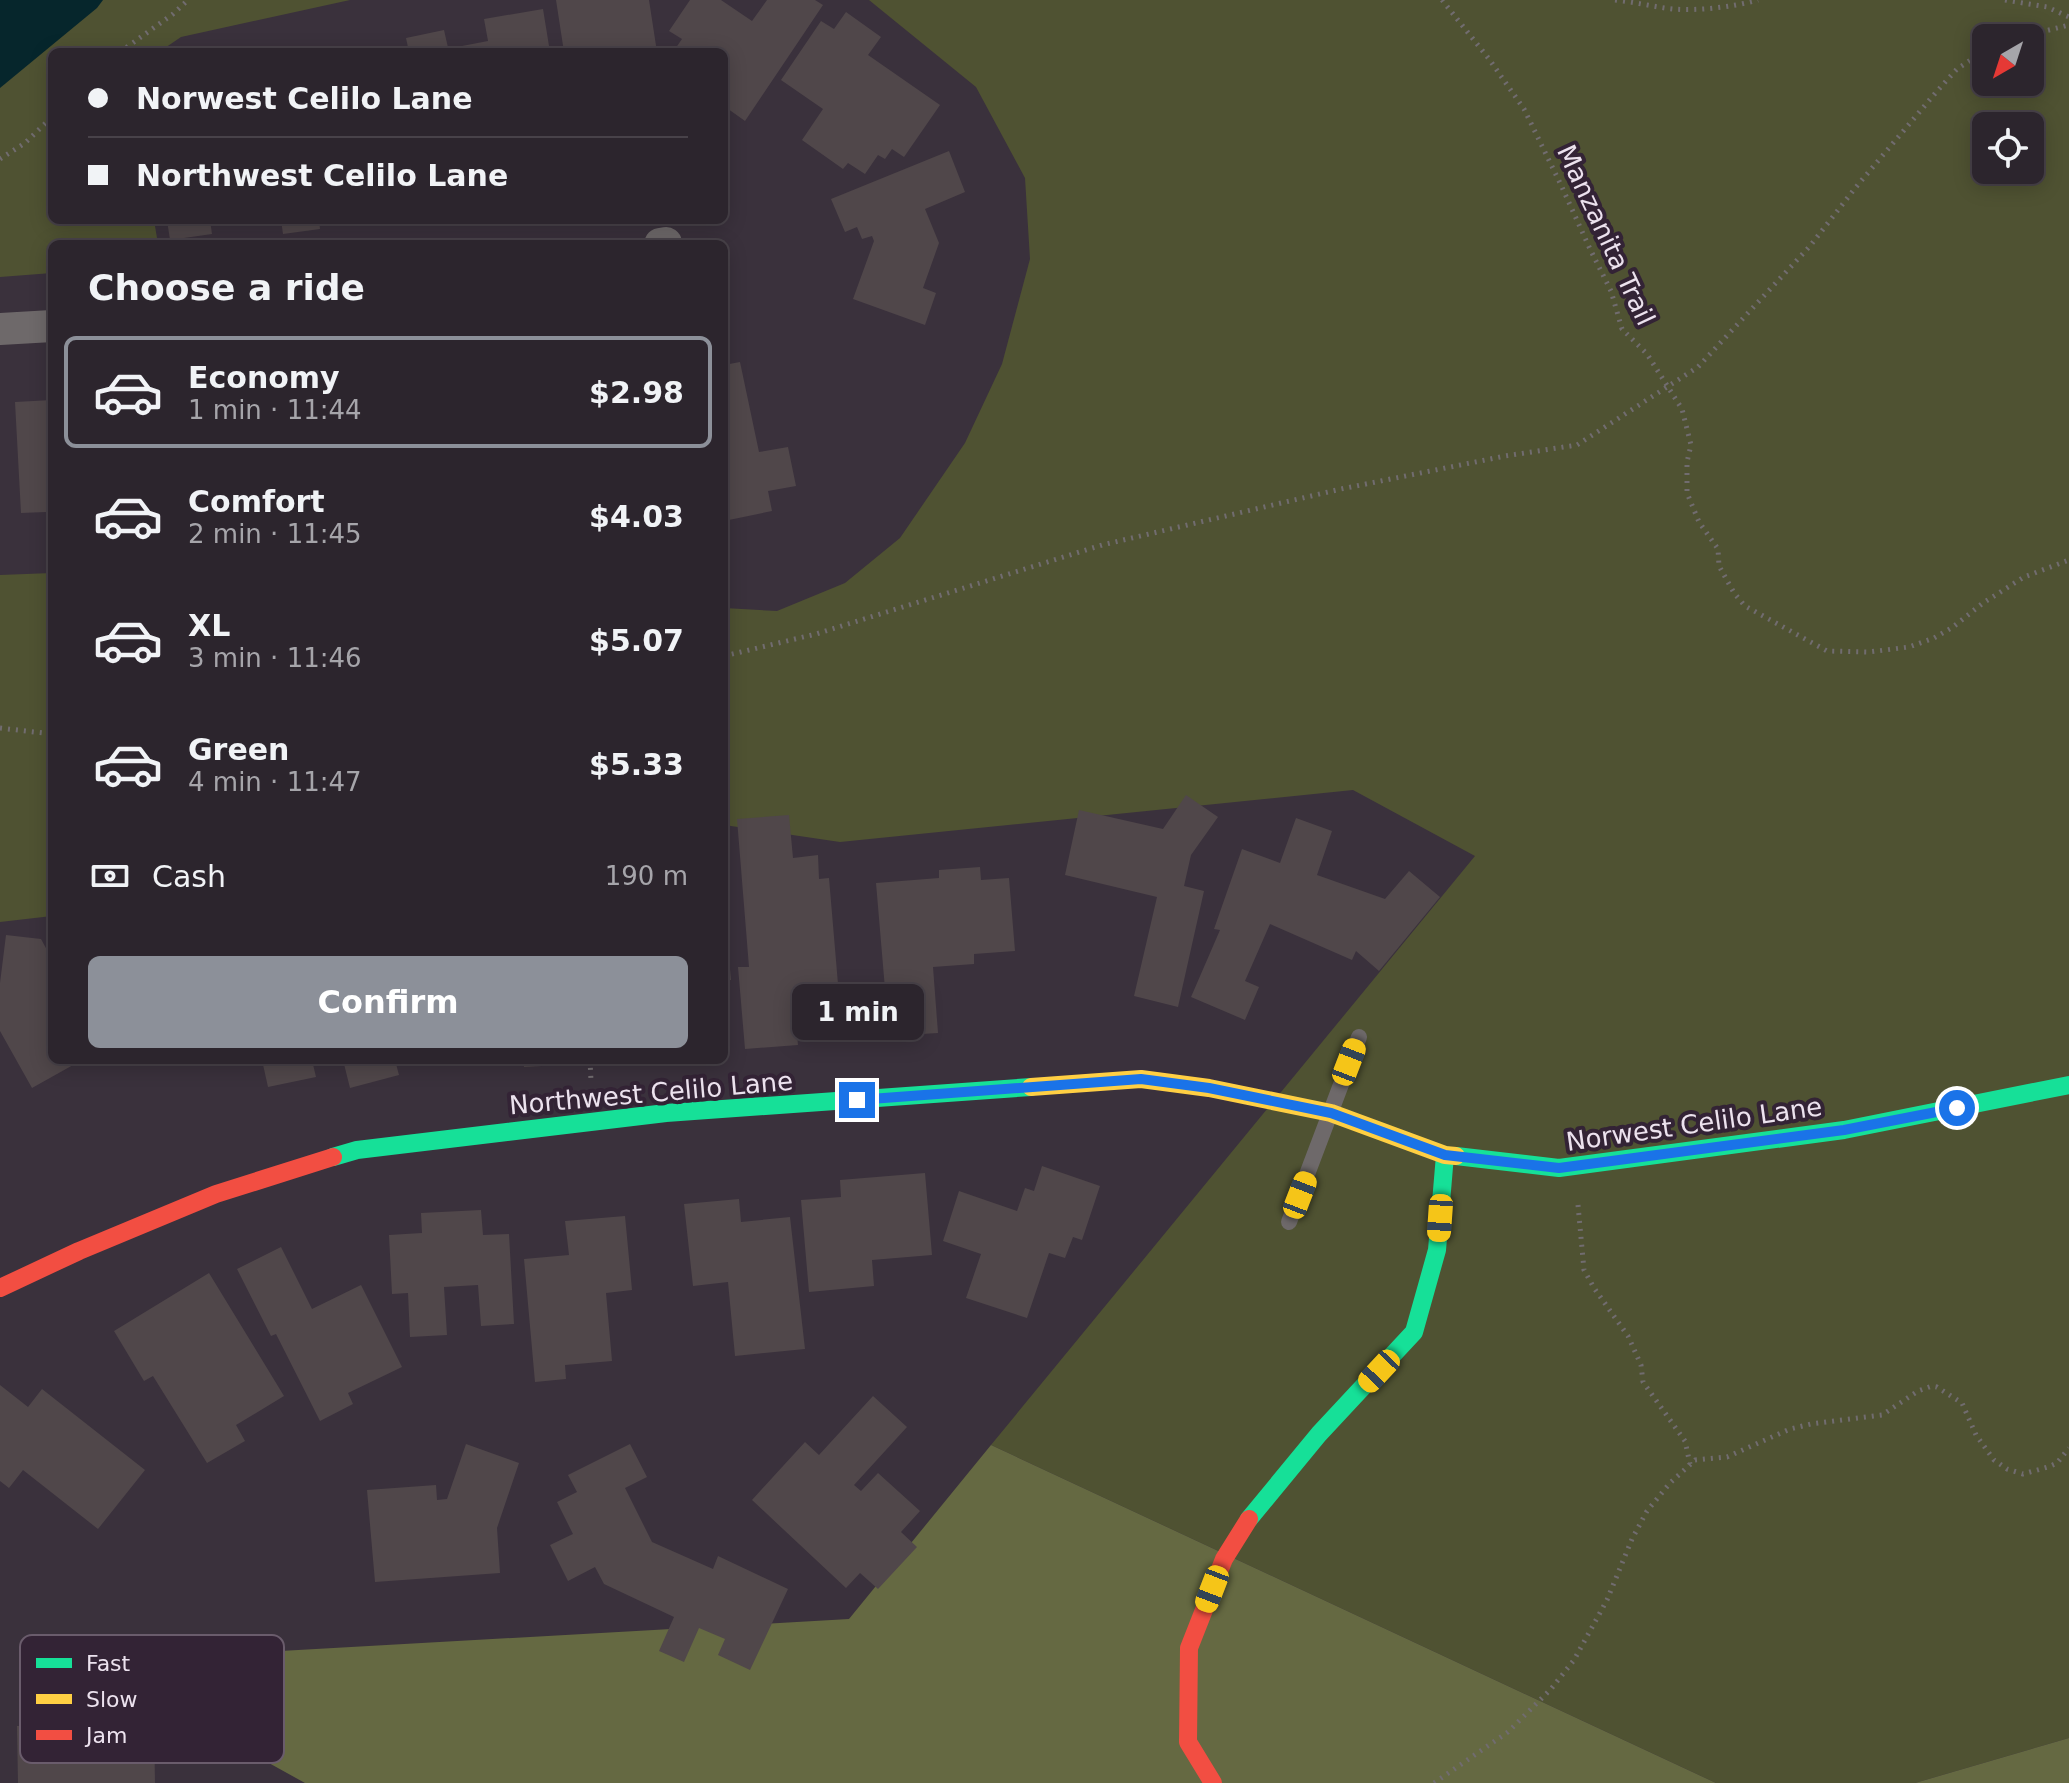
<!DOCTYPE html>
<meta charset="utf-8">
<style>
body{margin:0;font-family:"DejaVu Sans",sans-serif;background:#342d35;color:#f1f3f6;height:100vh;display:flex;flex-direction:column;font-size:30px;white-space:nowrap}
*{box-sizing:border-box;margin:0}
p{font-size:26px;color:#a6a5aa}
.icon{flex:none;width:44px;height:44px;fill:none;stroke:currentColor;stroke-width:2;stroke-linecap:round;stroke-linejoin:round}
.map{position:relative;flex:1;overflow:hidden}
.panel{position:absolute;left:48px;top:240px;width:680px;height:824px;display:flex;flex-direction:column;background:#2c252d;border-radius:12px;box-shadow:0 4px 20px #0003,0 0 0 2px #484249}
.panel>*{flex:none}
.top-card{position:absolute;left:48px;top:48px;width:680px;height:176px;border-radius:12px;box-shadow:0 4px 20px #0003,0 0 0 2px #484249;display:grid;align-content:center;height:176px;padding:0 40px;background:#2c252d}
.needle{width:52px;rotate:219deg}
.fabs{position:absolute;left:1972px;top:24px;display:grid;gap:16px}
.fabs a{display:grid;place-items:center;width:72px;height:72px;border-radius:12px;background:#2c252d;box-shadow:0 4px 20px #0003,0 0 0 2px #484249;font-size:40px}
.end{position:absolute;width:36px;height:36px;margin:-18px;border:10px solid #1a73e8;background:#fff;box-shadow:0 0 0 4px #fff}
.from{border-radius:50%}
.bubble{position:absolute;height:56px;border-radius:12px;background:#2c252d;box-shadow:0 4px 20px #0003,0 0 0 2px #484249;font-size:26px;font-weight:700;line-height:56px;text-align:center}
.car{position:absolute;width:24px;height:48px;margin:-24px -12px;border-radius:10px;box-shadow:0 0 6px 2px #0007;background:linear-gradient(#f5c518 24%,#345 0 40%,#f5c518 0 76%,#345 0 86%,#f5c518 0)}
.top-card b{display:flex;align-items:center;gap:28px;height:76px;font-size:30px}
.top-card b+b{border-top:2px solid #484249}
.top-card i{width:20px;height:20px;background:#f1f3f6}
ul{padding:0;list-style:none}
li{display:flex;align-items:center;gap:24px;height:112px;margin:0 16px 12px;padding:0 24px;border:4px solid transparent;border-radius:12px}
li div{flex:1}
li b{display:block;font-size:30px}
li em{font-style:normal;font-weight:700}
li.selected{border-color:#8c9099}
li>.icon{width:72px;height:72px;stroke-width:1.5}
h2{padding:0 40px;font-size:36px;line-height:96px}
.pay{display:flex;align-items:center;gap:20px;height:88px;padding:0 40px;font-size:30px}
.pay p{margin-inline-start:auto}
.primary-button{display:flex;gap:16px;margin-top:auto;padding:16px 40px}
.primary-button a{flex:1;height:92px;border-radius:12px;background:#8c9099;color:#fff;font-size:32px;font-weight:700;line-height:92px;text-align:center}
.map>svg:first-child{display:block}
.green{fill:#4f5232;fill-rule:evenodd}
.forest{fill:#656942}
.water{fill:#06262c}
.building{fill:#50474a}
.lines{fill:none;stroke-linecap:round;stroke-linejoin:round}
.path{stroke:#716c6f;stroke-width:5;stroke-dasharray:2 6;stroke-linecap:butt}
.lane{stroke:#6e696a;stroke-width:16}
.street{stroke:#6e696a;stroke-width:32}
.fast{stroke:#16e098;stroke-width:18}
.slow{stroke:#ffcf43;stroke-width:18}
.jam{stroke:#f24e42;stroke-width:18}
.route{stroke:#1a73e8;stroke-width:10}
.labels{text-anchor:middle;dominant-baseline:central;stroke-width:8;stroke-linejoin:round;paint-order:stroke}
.street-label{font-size:26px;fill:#ece2ee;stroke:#332335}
.key{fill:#332335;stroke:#6a5c6c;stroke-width:2}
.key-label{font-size:22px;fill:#ece2ee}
</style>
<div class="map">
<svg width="2069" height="1783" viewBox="0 0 2069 1783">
<rect width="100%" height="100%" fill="#3a313c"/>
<!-- green -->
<g class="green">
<polygon points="0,0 350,0 181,37 159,52 52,52 52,220 154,220 158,244 52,244 52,273 0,277"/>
<path d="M 869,0 L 2069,0 L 2069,1738 L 1915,1783 L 1716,1783 L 991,1445 L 1475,856 L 1353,790 L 840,842 L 724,825 L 724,608 L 777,611 L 845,583 L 900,538 L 965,443 L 1002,364 L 1030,259 L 1025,178 L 976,87 ZM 1986,38 L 2030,38 L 2030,82 L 1986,82 ZM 1986,126 L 2030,126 L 2030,170 L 1986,170 Z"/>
<polygon points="52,573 52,916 0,922 0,575"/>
</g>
<!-- forest -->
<g class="forest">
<polygon points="991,1445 1716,1783 305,1783 86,1662 849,1619"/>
<polygon points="2069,1738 2069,1783 1915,1783"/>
</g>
<!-- water -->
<polygon class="water" points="0,0 103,0 97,8 0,88"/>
<!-- building -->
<g class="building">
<polygon points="556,0 649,0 657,52 564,52"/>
<polygon points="690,0 721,0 752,21 767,0 815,0 823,5 745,121 724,106 724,52 673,52 682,39 669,31"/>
<polygon points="543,9 550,52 463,52 462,46 488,41 484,19"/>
<polygon points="846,12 881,37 868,55 940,105 904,157 892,149 885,159 878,155 865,174 848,163 843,169 802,140 823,109 781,80 821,21 834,29"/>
<polygon points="444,30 449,52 409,52 406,38"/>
<polygon points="949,151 965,192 925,209 939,243 923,288 936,293 925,325 853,299 874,241 872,236 862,239 857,227 845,232 831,199"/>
<polygon points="167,220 210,220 212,234 170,240"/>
<polygon points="281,220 319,220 320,229 283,234"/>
<polygon points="740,362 759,452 788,447 796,486 768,491 772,511 724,521 724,365"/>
<polygon points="52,400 52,567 48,567 46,512 21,513 15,402"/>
<polygon points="1186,795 1218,817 1191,855 1184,886 1204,891 1178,1007 1134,996 1157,897 1065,875 1079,810 1163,829"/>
<polygon points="789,815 793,858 818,855 819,879 829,878 838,984 793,987 798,1045 745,1049 738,967 749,967 737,819"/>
<polygon points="1296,818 1332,831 1317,875 1385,899 1409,871 1440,897 1379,971 1356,951 1352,960 1270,924 1245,981 1259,987 1245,1020 1191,997 1220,930 1214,929 1242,849 1280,863"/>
<polygon points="980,867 981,880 1009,878 1015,951 974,954 974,964 933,967 938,1033 889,1036 876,883 939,878 939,870"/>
<polygon points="724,924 726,924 731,980 724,981"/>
<polygon points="6,935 41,939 47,950 52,950 52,1060 82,1060 32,1088 0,1031 0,983"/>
<polygon points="262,1060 312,1060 316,1077 268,1087"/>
<polygon points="343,1060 395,1060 399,1075 350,1088"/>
<polygon points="523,1060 576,1060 577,1064 524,1067"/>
<polygon points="1042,1166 1100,1186 1082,1240 1073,1237 1065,1258 1049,1253 1027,1318 966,1298 981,1254 943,1241 959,1191 1017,1211 1025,1188 1034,1191"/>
<polygon points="925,1173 932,1255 872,1260 874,1286 809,1292 801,1200 841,1197 840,1180"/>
<polygon points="739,1199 741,1222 790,1217 805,1349 735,1356 728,1282 693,1286 684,1204"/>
<polygon points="481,1210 483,1235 509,1234 514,1324 481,1326 478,1285 444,1287 447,1335 410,1337 408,1293 392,1294 389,1235 422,1233 421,1213"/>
<polygon points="625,1216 632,1290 606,1293 612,1361 565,1365 566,1379 535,1382 524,1259 569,1255 565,1221"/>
<polygon points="281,1247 312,1309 361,1285 402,1367 348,1393 353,1404 320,1421 276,1334 271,1336 237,1269"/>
<polygon points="209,1273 284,1396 236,1425 245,1441 207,1463 153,1376 144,1381 114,1331"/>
<polygon points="0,1385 28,1407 42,1389 145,1470 98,1529 23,1470 9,1488 0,1481"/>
<polygon points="873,1396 907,1427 854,1485 861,1491 878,1473 920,1511 901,1532 917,1547 878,1589 860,1573 846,1588 752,1500 805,1442 819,1455"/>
<polygon points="466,1444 519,1463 497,1528 500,1573 375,1582 367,1490 436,1485 437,1500 447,1499"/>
<polygon points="630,1444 647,1477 625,1488 652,1542 713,1569 718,1556 788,1589 750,1670 718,1655 725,1639 699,1628 684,1662 659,1651 674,1617 604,1584 595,1567 568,1581 550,1545 573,1534 557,1502 577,1492 568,1475"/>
<polygon points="17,1726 154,1726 155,1783 18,1783"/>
</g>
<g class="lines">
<!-- path -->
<g class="path">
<polyline points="1442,0 1489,59 1524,109 1561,185 1590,249 1611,291 1622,329 1647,354 1682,409 1691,445 1687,462 1687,493 1699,522 1718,549 1719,566 1734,593 1745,606 1827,651 1869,652 1909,647 1934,638 1953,627 1983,603 2024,577 2069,560"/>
<path d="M 1615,0 C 1635,2 1654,7 1673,9 C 1700,11 1732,7 1758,0"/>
<polyline points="2005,0 2047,7 2069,17"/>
<polyline points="2017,38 2069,25"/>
<polyline points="120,52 173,14 188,0"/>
<polyline points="0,159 25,143 52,117"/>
<polyline points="724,656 816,634 1102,545 1341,489 1505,456 1577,445 1698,367 1810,246 1856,187 1938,90 1957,69 1986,50"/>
<polyline points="0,728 52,734"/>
<polyline points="590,1060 591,1081"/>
<polyline points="1578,1205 1584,1270 1594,1288 1628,1336 1641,1365 1643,1382 1685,1441 1690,1464"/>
<polyline points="1434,1783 1508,1732 1551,1689 1574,1660 1607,1600 1632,1539 1647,1511 1670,1483 1695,1460 1727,1457 1790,1429 1811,1424 1882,1415 1918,1391 1932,1386 1937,1387 1962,1403 1976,1435 1994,1460 2007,1469 2023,1474 2048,1467 2057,1463 2069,1448"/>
</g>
<!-- lane -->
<polyline class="lane" points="1289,1222 1359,1037"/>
<!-- street -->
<g class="street">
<polyline points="660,244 666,243"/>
<polyline points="0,329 52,326"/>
</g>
<!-- fast -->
<g class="fast">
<polyline points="1456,1156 1559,1168 1844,1130 2069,1085"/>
<polyline points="333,1157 357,1150 666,1113 1031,1087"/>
<polyline points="1249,1519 1319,1434 1414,1332 1437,1250 1445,1155"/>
</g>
<!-- slow -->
<polyline class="slow" points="1031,1087 1141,1079 1209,1088 1331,1113 1445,1155 1456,1156"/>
<!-- jam -->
<g class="jam">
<polyline points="0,1288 79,1251 216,1194 333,1157"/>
<polyline points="1213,1783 1188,1742 1189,1648 1224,1559 1249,1519"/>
</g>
</g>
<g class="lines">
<!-- route -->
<polyline class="route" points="857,1100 1141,1079 1209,1088 1331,1113 1445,1155 1559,1168 1844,1130 1957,1108"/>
</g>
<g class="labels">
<!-- street labels -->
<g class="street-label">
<text transform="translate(1606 235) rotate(65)">Manzanita Trail</text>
<text transform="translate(651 1093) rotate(-5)">Northwest Celilo Lane</text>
<text transform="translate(1694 1124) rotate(-8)">Norwest Celilo Lane</text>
</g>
</g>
<!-- legend -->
<rect x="20" y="1635" width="264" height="128" rx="12" class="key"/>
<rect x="36" y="1658" width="36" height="10" fill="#16e098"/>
<rect x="36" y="1694" width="36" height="10" fill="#ffcf43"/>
<rect x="36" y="1730" width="36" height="10" fill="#f24e42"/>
<g class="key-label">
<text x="86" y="1671">Fast</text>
<text x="86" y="1707">Slow</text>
<text x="86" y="1743">Jam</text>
</g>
</svg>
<div class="fabs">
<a><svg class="needle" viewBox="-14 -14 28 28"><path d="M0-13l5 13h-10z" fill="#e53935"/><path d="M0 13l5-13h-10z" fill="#a6a5aa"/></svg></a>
<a><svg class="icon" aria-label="locate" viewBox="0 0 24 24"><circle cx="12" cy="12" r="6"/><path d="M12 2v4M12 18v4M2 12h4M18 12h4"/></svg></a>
</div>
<i class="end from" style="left:1957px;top:1108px"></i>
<i class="end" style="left:857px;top:1100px"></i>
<div class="bubble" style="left:792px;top:984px;width:132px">1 min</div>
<i class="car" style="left:1349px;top:1062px;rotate:21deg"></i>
<i class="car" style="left:1300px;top:1195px;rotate:21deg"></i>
<i class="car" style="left:1440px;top:1218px;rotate:184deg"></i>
<i class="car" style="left:1379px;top:1371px;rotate:223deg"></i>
<i class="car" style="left:1212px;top:1589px;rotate:201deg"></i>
<div class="top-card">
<b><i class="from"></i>Norwest Celilo Lane</b>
<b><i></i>Northwest Celilo Lane</b>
</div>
<section class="panel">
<h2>Choose a ride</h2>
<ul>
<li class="selected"><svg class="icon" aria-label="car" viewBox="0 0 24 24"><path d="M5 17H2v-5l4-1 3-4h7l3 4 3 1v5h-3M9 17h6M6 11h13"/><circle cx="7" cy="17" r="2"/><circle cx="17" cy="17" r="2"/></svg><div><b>Economy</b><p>1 min · 11:44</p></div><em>$2.98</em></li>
<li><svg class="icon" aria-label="car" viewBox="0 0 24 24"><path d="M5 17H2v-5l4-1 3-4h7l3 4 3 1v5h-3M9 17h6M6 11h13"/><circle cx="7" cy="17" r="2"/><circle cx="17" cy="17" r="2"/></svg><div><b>Comfort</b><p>2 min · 11:45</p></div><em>$4.03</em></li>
<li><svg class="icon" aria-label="car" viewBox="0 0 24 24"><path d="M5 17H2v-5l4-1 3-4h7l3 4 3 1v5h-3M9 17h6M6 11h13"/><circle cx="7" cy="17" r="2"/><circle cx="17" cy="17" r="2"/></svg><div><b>XL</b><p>3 min · 11:46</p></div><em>$5.07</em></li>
<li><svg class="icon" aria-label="car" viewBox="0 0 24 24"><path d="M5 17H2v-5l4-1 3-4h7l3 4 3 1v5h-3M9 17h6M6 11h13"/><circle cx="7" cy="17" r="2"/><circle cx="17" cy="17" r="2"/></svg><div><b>Green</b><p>4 min · 11:47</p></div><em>$5.33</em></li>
</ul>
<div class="pay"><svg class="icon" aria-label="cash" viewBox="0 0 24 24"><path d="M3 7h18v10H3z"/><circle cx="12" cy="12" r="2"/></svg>Cash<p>190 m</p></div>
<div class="primary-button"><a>Confirm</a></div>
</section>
</div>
